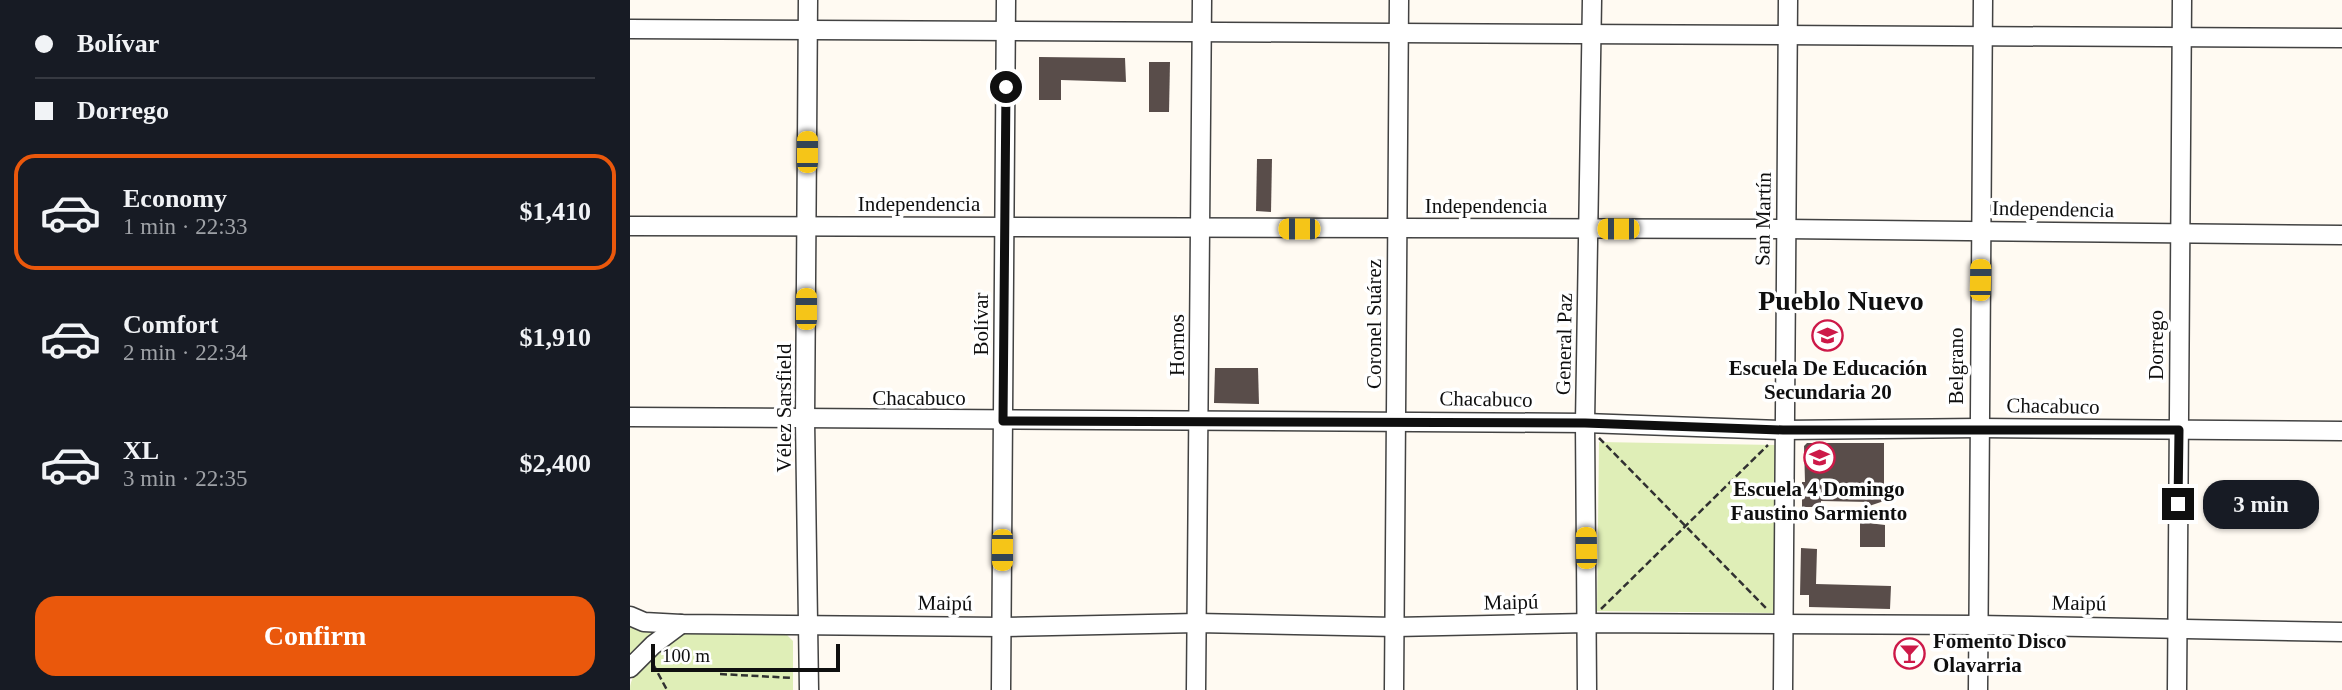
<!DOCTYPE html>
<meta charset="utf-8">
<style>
body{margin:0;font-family:Georgia,serif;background:#20242c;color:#f1f3f6;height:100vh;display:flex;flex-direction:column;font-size:26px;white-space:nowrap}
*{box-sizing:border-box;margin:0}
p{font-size:23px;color:#9ea1a6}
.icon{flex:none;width:38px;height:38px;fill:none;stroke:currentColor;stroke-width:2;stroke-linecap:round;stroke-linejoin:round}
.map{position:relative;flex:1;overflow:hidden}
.side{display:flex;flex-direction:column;background:#171b24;width:630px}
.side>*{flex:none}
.banner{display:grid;align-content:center;height:154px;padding:0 35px;background:#171b24}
.scale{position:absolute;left:21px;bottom:18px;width:189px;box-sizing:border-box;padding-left:7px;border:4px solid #0f0f0f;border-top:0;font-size:19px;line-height:24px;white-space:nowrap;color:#0f0f0f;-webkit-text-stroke:5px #fff;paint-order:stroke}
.end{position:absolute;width:32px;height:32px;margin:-16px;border:9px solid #0f0f0f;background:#fff;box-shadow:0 0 0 4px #fff}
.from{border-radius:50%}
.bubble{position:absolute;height:49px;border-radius:21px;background:#171b24;box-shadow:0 2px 5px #0004;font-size:23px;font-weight:700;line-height:49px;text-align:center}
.car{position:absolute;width:21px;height:42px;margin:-21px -10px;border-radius:9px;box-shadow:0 0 5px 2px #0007;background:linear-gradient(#f5c518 24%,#345 0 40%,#f5c518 0 76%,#345 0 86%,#f5c518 0)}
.banner b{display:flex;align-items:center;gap:24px;height:66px;font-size:26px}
.banner b+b{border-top:2px solid #363941}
.banner i{width:18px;height:18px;background:#f1f3f6}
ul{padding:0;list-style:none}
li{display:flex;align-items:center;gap:21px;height:116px;margin:0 14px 10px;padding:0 21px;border:4px solid transparent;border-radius:21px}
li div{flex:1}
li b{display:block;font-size:26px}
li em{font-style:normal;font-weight:700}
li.current{border-color:#ea580c}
li>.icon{width:63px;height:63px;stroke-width:1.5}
.primary-button{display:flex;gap:14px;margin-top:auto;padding:14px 35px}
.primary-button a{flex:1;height:80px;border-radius:21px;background:#ea580c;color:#fff;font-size:28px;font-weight:700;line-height:80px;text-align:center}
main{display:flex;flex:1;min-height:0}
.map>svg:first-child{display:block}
.green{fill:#dfeeb7}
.building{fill:#594d4a}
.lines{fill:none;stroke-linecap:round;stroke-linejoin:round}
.minor-casing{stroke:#424242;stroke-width:21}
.path{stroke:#313131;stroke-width:2.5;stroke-dasharray:7 3.5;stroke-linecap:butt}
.minor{stroke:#fff;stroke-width:18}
.route{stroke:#0f0f0f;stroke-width:9}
.labels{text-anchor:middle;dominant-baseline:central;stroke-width:7;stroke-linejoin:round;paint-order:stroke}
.street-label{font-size:21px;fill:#0f0f0f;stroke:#fff}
.poi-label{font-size:21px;font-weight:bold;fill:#0f0f0f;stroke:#fff}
.district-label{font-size:28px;font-weight:bold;fill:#0f0f0f;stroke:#fff}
</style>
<main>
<section class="side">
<div class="banner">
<b><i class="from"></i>Bolívar</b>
<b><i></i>Dorrego</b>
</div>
<ul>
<li class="current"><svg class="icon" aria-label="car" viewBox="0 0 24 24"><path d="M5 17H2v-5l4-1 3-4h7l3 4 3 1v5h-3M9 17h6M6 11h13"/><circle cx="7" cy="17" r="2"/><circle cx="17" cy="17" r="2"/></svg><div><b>Economy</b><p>1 min · 22:33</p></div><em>$1,410</em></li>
<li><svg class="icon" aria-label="car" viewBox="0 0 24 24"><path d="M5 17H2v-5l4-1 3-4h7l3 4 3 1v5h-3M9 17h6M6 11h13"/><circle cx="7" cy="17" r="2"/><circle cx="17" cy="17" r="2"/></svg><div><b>Comfort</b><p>2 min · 22:34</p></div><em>$1,910</em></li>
<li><svg class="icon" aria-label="car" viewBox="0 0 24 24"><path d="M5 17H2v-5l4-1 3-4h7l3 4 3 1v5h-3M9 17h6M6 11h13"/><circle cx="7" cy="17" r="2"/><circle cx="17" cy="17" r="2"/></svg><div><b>XL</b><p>3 min · 22:35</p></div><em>$2,400</em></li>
</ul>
<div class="primary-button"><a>Confirm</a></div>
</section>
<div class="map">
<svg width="1712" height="690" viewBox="0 0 1712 690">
<rect width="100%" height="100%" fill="#fffaf2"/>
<!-- green -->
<g class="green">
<polygon points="969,442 1146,445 1144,613 967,611"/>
<polygon points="0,621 26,632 0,656"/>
<path d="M 155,633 L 163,641 L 163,690 L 0,690 C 0,669 31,638 52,634 C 74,628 129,633 155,633 Z"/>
</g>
<!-- building -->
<g class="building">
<polygon points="409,57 495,58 496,82 431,80 431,100 409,100"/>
<polygon points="519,62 540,62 539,112 519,112"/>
<polygon points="627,159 642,159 641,212 626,211"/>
<polygon points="585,368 628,368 629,404 584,403"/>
<polygon points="1177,443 1254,443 1254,501 1239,506 1239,502 1191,501 1191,507 1172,507 1172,482 1175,482 1174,446"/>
<polygon points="1230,522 1255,525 1255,547 1230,547"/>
<polygon points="1171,548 1187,549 1186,584 1261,586 1260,609 1179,607 1179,595 1170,595"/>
</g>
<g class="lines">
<defs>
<g id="minor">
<polyline points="178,0 175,420 179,690"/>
<polyline points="0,29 1712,38"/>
<polyline points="0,226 1155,229 1712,235"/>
<polyline points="0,417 955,423 1153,430 1349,428 1712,431"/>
<polyline points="0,616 14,622 51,624 372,627 567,623 765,627 957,623 1348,625 1712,632"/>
<polyline points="0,668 23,645 51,624"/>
<polyline points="371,690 376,0"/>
<polyline points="566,690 572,0"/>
<polyline points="764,690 769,0"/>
<polyline points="957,690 955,423 962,0"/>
<polyline points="1153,690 1158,0"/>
<polyline points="1348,690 1353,0"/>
<polyline points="1547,690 1552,0"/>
</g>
</defs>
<!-- minor casing -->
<use href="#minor" class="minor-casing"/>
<!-- path -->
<g class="path">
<polyline points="969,438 1136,608"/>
<polyline points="971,609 1138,445"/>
<polyline points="23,664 37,690"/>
<polyline points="90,674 163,678"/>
</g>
<!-- minor -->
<use href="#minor" class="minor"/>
</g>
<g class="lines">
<!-- route -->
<polyline class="route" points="376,87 373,421 955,423 1153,430 1549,430 1548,504"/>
</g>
<!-- icons -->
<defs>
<symbol id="school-ring" viewBox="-11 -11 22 22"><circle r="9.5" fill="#fff" stroke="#cd1948" stroke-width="1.5"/><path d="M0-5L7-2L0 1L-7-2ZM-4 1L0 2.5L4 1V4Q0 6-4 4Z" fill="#cd1948"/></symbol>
<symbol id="bar-ring" viewBox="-11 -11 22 22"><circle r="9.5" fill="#fff" stroke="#cd1948" stroke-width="1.5"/><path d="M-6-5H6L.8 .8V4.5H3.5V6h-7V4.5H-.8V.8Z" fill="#cd1948"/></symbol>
</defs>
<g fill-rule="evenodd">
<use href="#school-ring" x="1180" y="318" width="35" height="35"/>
<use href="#school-ring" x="1172" y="440" width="35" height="35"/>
<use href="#bar-ring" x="1262" y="636" width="35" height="35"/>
</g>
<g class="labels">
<!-- street labels -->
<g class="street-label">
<text x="289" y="204">Independencia</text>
<text x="856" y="206">Independencia</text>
<text transform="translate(1423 209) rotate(1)">Independencia</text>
<text transform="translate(1133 219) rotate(-89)">San Martín</text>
<text transform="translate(351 324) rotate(-90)">Bolívar</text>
<text transform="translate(744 324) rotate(-90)">Coronel Suárez</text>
<text transform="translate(934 344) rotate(-89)">General Paz</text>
<text transform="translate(547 345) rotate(-90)">Hornos</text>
<text transform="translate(1526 345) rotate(-90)">Dorrego</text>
<text transform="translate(1326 366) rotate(-90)">Belgrano</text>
<text x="289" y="398">Chacabuco</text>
<text transform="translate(856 399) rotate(1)">Chacabuco</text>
<text transform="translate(1423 406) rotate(1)">Chacabuco</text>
<text transform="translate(154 408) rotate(-90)">Vélez Sarsfield</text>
<text transform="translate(881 602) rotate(-1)">Maipú</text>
<text transform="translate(315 603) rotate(1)">Maipú</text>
<text transform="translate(1449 603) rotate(1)">Maipú</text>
</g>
<!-- poi labels -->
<g class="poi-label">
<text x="1198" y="368">Escuela De Educación<tspan x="1198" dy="24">Secundaria 20</tspan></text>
<text x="1189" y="489">Escuela 4 Domingo<tspan x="1189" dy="24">Faustino Sarmiento</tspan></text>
<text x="1303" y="641" text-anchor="start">Fomento Disco<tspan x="1303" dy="24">Olavarria</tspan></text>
</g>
<!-- district labels -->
<g class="district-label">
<text x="1211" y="300">Pueblo Nuevo</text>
</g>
</g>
</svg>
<div class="scale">100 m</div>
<i class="end from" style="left:376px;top:87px"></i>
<i class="end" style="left:1548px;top:504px"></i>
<div class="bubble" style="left:1573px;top:480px;width:116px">3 min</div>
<i class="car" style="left:177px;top:152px;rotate:0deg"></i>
<i class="car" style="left:669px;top:229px;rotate:270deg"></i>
<i class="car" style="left:988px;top:229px;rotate:270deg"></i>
<i class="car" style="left:1350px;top:280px;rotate:1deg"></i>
<i class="car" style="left:176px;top:309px;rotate:0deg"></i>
<i class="car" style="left:956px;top:548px;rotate:359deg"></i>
<i class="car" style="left:372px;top:550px;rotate:180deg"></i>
</div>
</main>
